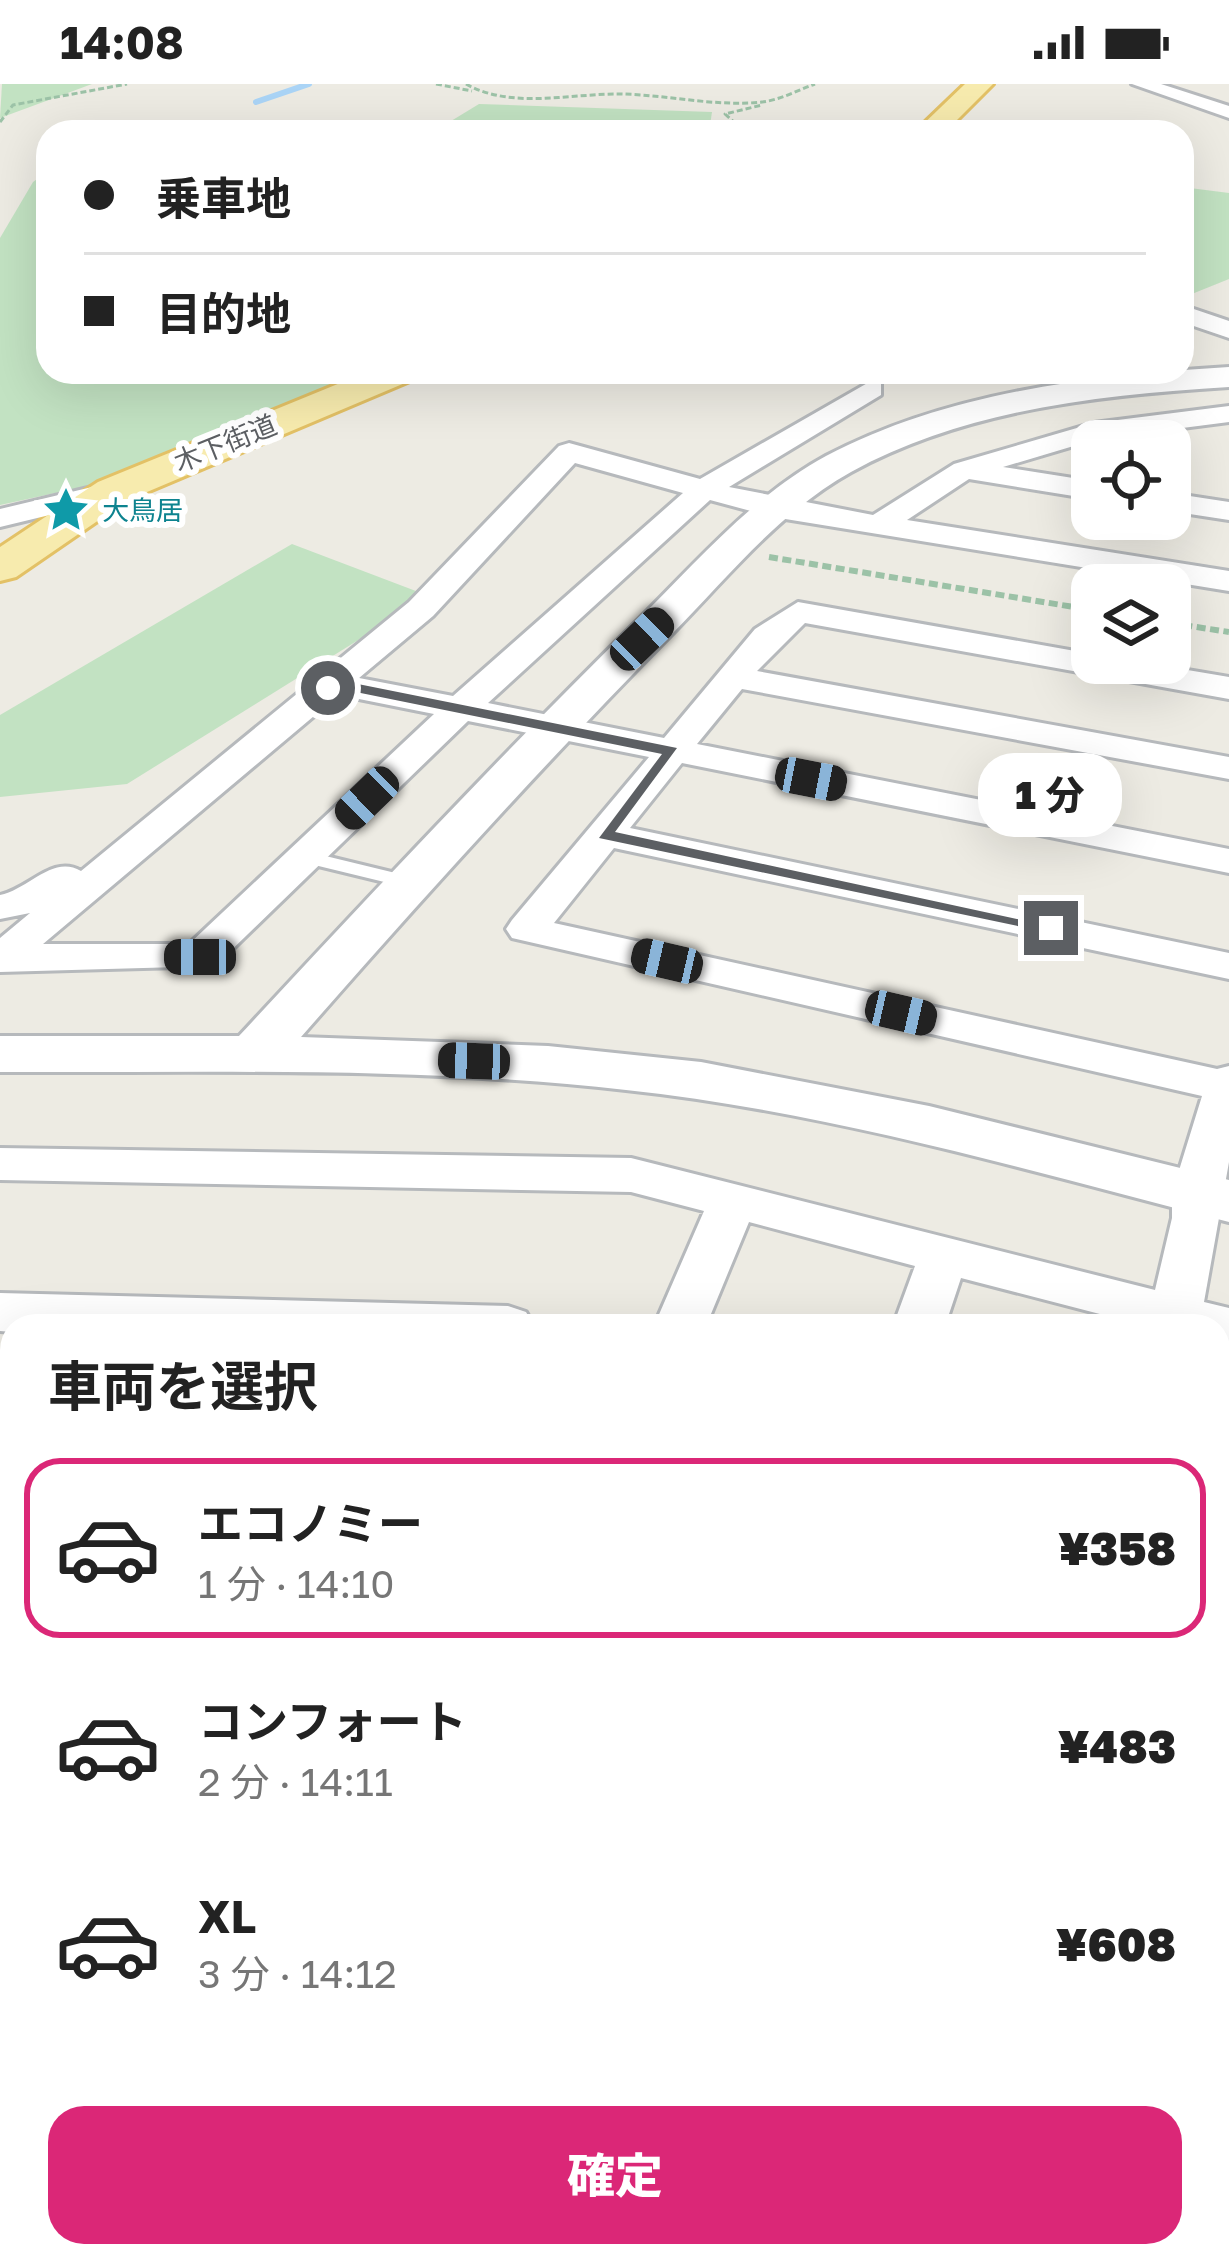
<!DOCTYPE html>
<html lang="ja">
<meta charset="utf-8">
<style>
body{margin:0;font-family:"Golos Text","Noto Sans JP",sans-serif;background:#f2f2f2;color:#222;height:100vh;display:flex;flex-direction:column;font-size:45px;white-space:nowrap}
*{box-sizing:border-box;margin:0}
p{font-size:39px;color:#767676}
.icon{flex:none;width:66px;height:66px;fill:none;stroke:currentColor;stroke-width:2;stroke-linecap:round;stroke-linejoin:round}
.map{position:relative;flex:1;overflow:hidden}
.panel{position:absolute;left:0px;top:1230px;width:1230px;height:954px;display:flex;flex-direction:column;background:#fff;border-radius:36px 36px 0 0;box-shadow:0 12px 48px #0002}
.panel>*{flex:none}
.guide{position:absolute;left:36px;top:36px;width:1158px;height:264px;border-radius:36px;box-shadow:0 12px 48px #0002;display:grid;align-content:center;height:264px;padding:0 48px;background:#fff}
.fabs{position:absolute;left:1071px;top:336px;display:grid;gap:24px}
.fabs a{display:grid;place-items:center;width:120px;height:120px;border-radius:24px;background:#fff;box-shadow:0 12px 48px #0002;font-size:60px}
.end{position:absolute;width:54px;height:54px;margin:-27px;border:15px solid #5c5f63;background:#fff;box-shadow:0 0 0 6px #fff}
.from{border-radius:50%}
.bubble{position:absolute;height:84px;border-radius:36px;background:#fff;box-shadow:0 12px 48px #0002;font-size:39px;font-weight:800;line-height:84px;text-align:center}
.car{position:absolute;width:36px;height:72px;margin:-36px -18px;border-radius:15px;box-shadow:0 0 9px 3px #0007;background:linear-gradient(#222 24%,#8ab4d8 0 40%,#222 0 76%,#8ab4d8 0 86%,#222 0)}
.guide b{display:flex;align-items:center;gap:42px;height:114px;font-size:45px}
.guide b+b{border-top:3px solid #e0e0e0}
.guide i{width:30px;height:30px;background:#222}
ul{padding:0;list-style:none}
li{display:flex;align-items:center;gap:36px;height:180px;margin:0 24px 18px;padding:0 24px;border:6px solid transparent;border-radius:36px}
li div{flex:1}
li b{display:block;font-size:45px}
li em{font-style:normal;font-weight:800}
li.selected{border-color:#db2777}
li>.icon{width:108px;height:108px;stroke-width:1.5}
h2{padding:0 48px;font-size:54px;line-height:144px}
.cta{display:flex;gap:24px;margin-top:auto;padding:24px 48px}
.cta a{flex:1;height:138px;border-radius:36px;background:#db2777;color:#fff;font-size:48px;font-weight:800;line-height:138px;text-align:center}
.status{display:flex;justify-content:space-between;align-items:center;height:84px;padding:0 60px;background:#fff;direction:ltr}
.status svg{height:33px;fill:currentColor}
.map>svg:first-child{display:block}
.green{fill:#c2e2c2}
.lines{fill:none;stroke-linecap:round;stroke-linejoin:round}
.stream{stroke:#aad4f6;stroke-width:6}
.service-casing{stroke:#b6b9bc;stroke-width:6}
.minor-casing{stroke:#b6b9bc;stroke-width:6}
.tertiary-casing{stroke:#b6b9bc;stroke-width:6}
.primary-casing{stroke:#e3c166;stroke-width:6}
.path-far1{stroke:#9cc2a7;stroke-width:3;stroke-dasharray:6 3;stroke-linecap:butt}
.path{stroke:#9cc2a7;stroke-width:6;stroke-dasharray:9 4.5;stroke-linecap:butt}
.service{fill:#fff;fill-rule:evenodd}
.minor{fill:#fff;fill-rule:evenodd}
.tertiary{fill:#fff;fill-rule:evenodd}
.primary{fill:#f7ebae;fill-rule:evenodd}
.route{fill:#5c5f63}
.labels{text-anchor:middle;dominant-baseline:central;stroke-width:12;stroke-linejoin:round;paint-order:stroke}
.far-street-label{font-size:27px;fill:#5c5f63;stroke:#fff}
.far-culture-label{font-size:27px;fill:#0d838f;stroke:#fff;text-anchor:start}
</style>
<div class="status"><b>14:08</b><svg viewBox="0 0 49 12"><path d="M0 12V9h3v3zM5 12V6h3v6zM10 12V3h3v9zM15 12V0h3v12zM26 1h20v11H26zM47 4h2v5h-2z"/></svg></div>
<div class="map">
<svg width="1229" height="2184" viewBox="0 0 1229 2184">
<rect width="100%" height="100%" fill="#edebe3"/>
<!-- green -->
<g class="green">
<polygon points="2,0 92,0 0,34"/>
<polygon points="479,20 712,28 709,48 433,48"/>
<polygon points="48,87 48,288 375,288 106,398 0,421 0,154 33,98"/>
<polygon points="1182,103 1229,109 1229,195 1182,214"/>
<polygon points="292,460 429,512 127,700 0,713 0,631"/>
</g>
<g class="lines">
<!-- stream -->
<polyline class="stream" points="256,18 309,0"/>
<defs>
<polygon id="service" points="305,767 416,794 419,798 409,804 298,777 298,769"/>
<g id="minor">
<polygon points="1132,0 1161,0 1229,22 1229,34"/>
<polygon points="1182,221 1229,237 1229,254 1182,238"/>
<path d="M 871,297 L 881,299 L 881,311 L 729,403 L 873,431 L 954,380 L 1094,339 L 1229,322 L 1229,338 L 1097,355 L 1003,383 L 1092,397 L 1092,415 L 969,395 L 907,436 L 1229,487 L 1229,507 L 773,433 L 710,416 L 488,619 L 664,654 L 755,545 L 798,518 L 1092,570 L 1092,579 L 1146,579 L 1229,593 L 1229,615 L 805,539 L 757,587 L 1229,673 L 1229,695 L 742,605 L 697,660 L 1229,765 L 1229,789 L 682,679 L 630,744 L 1229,869 L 1229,895 L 614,764 L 554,839 L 1217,985 L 1229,982 L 1229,1078 L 1204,1218 L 1229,1224 L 1229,1264 L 1218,1261 L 1218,1242 L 1146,1242 L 961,1194 L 945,1242 L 893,1242 L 915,1182 L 749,1138 L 706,1242 L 654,1242 L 704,1127 L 631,1108 L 0,1096 L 0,1064 L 631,1074 L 1155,1206 L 1172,1134 L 1172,1109 L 1202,1012 L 512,854 L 506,845 L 512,836 L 649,673 L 468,637 L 215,882 L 0,888 L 0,854 L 30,829 L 0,835 L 0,811 C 29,805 53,770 81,787 L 409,518 L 559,362 L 569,359 L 700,395 ZM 575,379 L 683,409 L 453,612 L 359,594 L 433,532 ZM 339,611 L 434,630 L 189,860 L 43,860 Z"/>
<polygon points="113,398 124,401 128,407 124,413 0,443 0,425"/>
<polygon points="1170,409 1229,418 1229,436 1170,427"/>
<polygon points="0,1209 508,1222 526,1228 534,1242 12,1242 12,1248 0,1247"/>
<rect x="0" y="1402" width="12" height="46"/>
<rect x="0" y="1633" width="12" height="58"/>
<polygon points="12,1922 12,1992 0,1993 0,1923"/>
<polygon points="12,2084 12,2172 40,2172 36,2184 0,2184 0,2089"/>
<polygon points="1218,2151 1229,2156 1229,2184 1142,2184 1137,2172 1218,2172"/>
<polygon points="476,2172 559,2172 564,2184 481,2184"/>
<polygon points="932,2172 1008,2172 1005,2184 929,2184"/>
</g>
<path id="tertiary" d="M 1229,283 L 1229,303 C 1101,311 966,325 851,388 C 779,428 727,494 670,552 C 543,681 421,816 301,953 L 548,962 L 701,978 L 929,1022 L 1229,1096 L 1229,1138 C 1030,1087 831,1028 626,1006 C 418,982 209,989 0,988 L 0,952 L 239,952 C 369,812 499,673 635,539 C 695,480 751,413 826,372 C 949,307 1096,291 1229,283 Z"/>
<g id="primary">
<polygon points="965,0 993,0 945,48 915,48"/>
<polygon points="367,288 417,288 412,296 128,416 16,493 0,497 0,463 98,398"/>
</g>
</defs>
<!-- service casing -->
<use href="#service" class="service-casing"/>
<!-- minor casing -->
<use href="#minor" class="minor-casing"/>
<!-- tertiary casing -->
<use href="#tertiary" class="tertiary-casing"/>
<!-- primary casing -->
<use href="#primary" class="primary-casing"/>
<!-- path-far1 -->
<g class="path-far1">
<polyline points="436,0 472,7"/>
<path d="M 466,0 C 512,26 572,9 622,10 C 668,11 716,23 762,18 C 780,16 798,6 815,0"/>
<polyline points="0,38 13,21 127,0"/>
<polyline points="736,40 725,30 762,21"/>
</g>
<!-- path -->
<g class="path">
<polyline points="769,473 1092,526"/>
<polyline points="1170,539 1229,548"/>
</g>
<!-- service -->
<use href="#service" class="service"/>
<!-- minor -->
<use href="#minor" class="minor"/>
<!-- tertiary -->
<use href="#tertiary" class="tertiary"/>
<!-- primary -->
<use href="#primary" class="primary"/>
</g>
<!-- route -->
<polygon class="route" points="333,595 677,664 615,748 1059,844 1051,849 599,754 662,670 336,604 323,607"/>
<!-- icons -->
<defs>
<symbol id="sight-bare" viewBox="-9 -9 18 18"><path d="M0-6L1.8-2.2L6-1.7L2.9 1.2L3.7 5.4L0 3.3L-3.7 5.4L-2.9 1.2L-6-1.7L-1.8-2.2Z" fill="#0f9aa8" stroke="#fff" stroke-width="2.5" paint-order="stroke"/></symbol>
</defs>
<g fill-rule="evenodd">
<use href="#sight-bare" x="33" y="393" width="66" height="66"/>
</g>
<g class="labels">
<!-- far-street labels -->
<g class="far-street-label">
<text transform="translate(225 359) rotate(-22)">木下街道</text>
</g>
<!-- far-culture labels -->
<g class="far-culture-label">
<text x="102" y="426">大鳥居</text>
</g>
</g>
</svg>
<div class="fabs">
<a><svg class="icon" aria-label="locate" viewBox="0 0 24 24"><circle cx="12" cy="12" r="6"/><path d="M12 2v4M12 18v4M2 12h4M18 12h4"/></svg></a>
<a><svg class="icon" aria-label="layers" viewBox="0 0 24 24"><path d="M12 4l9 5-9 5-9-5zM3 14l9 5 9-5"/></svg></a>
</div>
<i class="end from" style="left:328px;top:604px"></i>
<i class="end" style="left:1051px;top:844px"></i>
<div class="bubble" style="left:978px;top:669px;width:144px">1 分</div>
<i class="car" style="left:642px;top:555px;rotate:46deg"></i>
<i class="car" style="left:811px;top:695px;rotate:101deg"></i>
<i class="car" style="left:367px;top:714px;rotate:226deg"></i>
<i class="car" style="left:200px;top:873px;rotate:270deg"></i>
<i class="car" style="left:667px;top:877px;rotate:283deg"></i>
<i class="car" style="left:901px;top:929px;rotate:103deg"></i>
<i class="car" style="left:474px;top:977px;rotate:272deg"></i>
<div class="guide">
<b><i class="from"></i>乗車地</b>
<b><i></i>目的地</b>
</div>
<section class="panel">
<h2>車両を選択</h2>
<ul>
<li class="selected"><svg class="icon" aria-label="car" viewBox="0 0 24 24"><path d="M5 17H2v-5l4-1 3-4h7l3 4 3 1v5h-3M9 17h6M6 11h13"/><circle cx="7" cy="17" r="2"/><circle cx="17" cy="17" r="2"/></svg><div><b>エコノミー</b><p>1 分 · 14:10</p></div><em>¥358</em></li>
<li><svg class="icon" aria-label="car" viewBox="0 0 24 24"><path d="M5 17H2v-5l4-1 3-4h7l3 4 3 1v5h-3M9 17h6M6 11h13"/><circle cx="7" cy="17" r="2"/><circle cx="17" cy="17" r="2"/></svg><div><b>コンフォート</b><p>2 分 · 14:11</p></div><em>¥483</em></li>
<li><svg class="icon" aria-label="car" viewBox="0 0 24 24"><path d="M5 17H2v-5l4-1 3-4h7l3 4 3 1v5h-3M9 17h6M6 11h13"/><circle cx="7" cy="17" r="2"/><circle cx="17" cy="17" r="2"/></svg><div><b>XL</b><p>3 分 · 14:12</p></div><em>¥608</em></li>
</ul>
<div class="cta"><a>確定</a></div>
</section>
</div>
